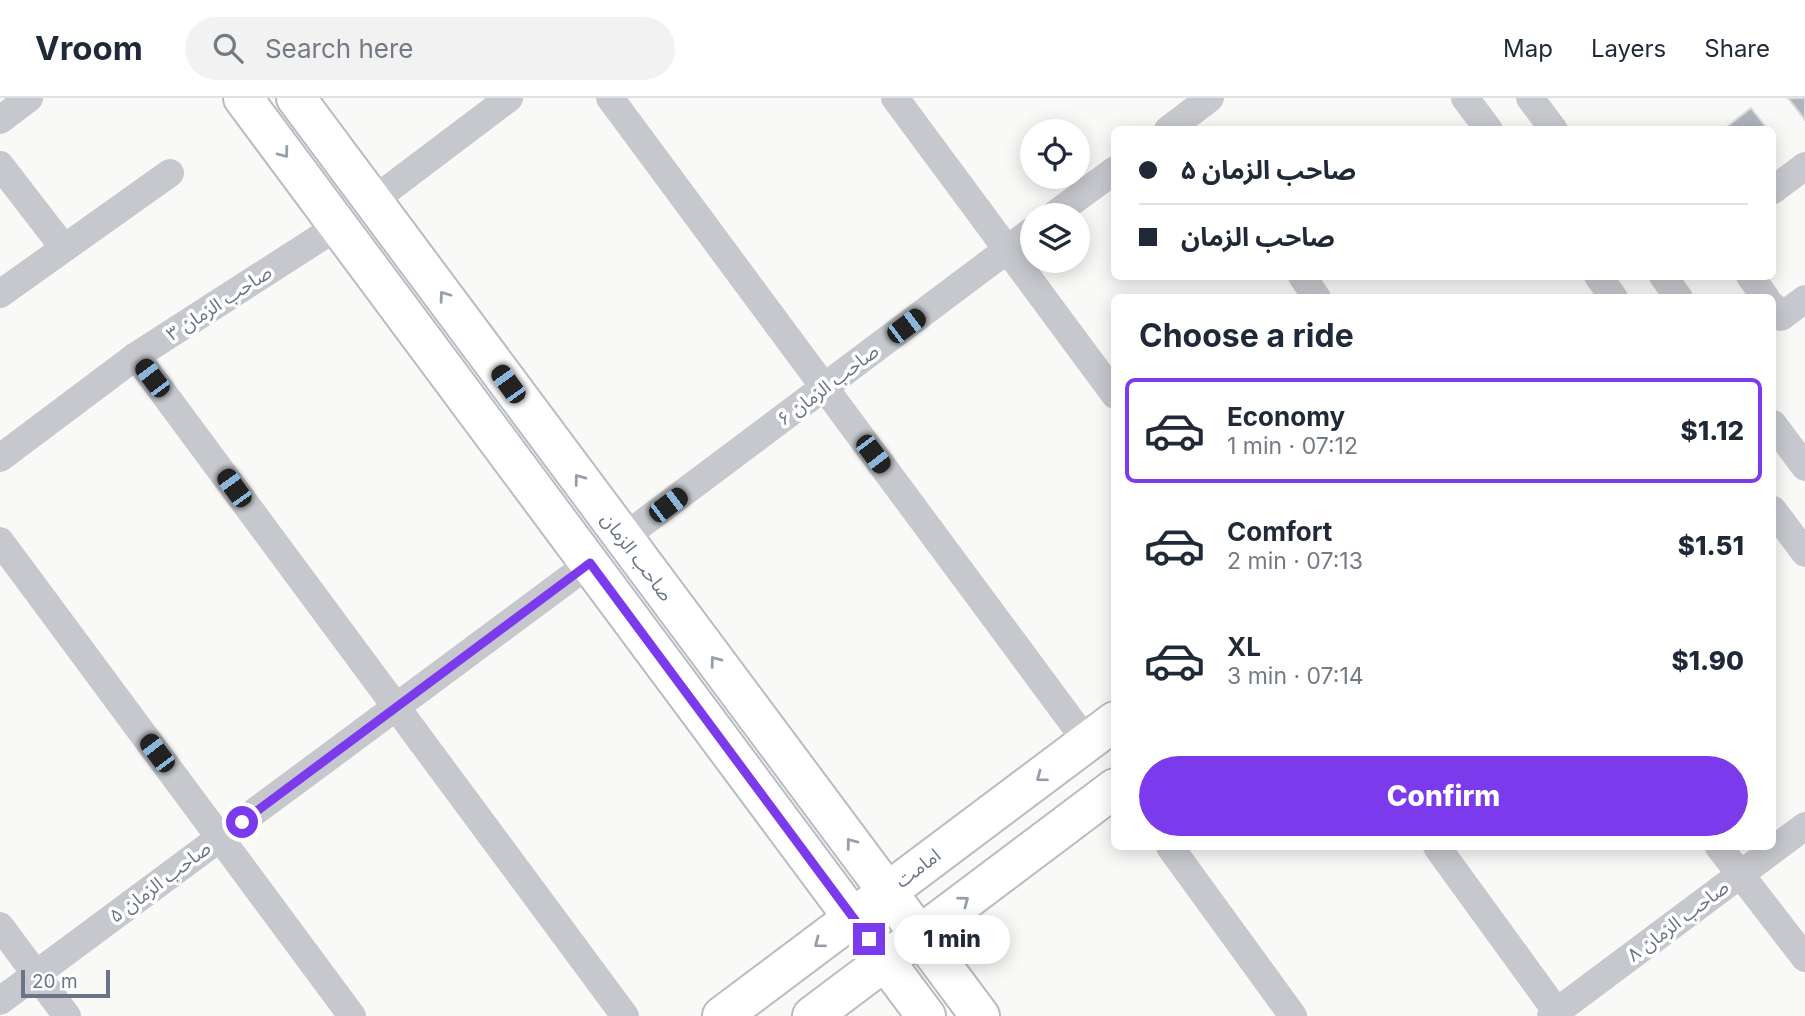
<!DOCTYPE html>
<meta charset="utf-8">
<style>
body{margin:0;font-family:Inter,"Noto Sans Arabic",sans-serif;background:#f2f2f3;color:#1f2937;height:100vh;display:flex;flex-direction:column;font-size:26px;white-space:nowrap}
*{box-sizing:border-box;margin:0}
p{font-size:23px;color:#747a83}
.icon{flex:none;width:38px;height:38px;fill:none;stroke:currentColor;stroke-width:2;stroke-linecap:round;stroke-linejoin:round}
.map{position:relative;flex:1;overflow:hidden}
.sheet{position:absolute;left:1111px;top:196px;width:665px;height:556px;display:flex;flex-direction:column;background:#fff;border-radius:10px;box-shadow:0 4px 18px #0003}
.sheet>*{flex:none}
.banner{position:absolute;left:1111px;top:28px;width:665px;height:154px;border-radius:10px;box-shadow:0 4px 18px #0003;display:grid;align-content:center;height:154px;padding:0 28px;background:#fff}
.buttons{position:absolute;left:1020px;top:21px;display:grid;gap:14px}
.buttons a{display:grid;place-items:center;width:70px;height:70px;border-radius:50%;background:#fff;box-shadow:0 4px 18px #0003;font-size:35px}
.scale{position:absolute;left:21px;bottom:18px;width:89px;box-sizing:border-box;padding-left:7px;border:4px solid #6a7487;border-top:0;font-size:19px;line-height:24px;white-space:nowrap;color:#6a7487;-webkit-text-stroke:5px #fff;paint-order:stroke}
.end{position:absolute;width:32px;height:32px;margin:-16px;border:9px solid #7c3aed;background:#fff;box-shadow:0 0 0 4px #fff}
.from{border-radius:50%}
.bubble{position:absolute;height:49px;border-radius:24px;background:#fff;box-shadow:0 4px 18px #0003;font-size:23px;font-weight:800;line-height:49px;text-align:center}
.car{position:absolute;width:21px;height:42px;margin:-21px -10px;border-radius:9px;box-shadow:0 0 5px 2px #0007;background:linear-gradient(#222 24%,#8ab4d8 0 40%,#222 0 76%,#8ab4d8 0 86%,#222 0)}
.banner b{display:flex;align-items:center;gap:24px;height:66px;font-size:26px}
.banner b+b{border-top:2px solid #e0e1e3}
.banner i{width:18px;height:18px;background:#1f2937}
ul{padding:0;list-style:none}
li{display:flex;align-items:center;gap:21px;height:105px;margin:0 14px 10px;padding:0 14px;border:4px solid transparent;border-radius:10px}
li div{flex:1}
li b{display:block;font-size:26px}
li em{font-style:normal;font-weight:800}
li.active{border-color:#7c3aed}
li>.icon{width:63px;height:63px;stroke-width:1.5}
h2{padding:0 28px;font-size:32px;line-height:84px}
.cta{display:flex;gap:14px;margin-top:auto;padding:14px 28px}
.cta a{flex:1;height:80px;border-radius:42px;background:#7c3aed;color:#fff;font-size:28px;font-weight:800;line-height:80px;text-align:center}
header{display:flex;align-items:center;gap:42px;box-sizing:border-box;height:98px;padding:0 35px;background:#fff;border-bottom:2px solid #e0e1e3}
header strong{font-size:33px}
nav{display:flex;gap:38px;margin-inline-start:auto;font-size:24px}
.search{width:490px;height:63px;background:#f2f2f3;display:flex;align-items:center;gap:18px;box-sizing:border-box;padding:0 24px;border-radius:38px;color:#747a83;font-size:26px}
.map>svg:first-child{display:block}
.building{fill:#aeb4bc;stroke:#dbdcda;stroke-width:2}
.lines{fill:none;stroke-linecap:round;stroke-linejoin:round}
.secondary-casing{stroke:#b8bbc1;stroke-width:42}
.street{stroke:#c6c8cd;stroke-width:28}
.secondary{stroke:#fff;stroke-width:38}
.oneway{stroke:#979eab}
.route{stroke:#7c3aed;stroke-width:9}
.labels{text-anchor:middle;dominant-baseline:central;stroke-width:7;stroke-linejoin:round;paint-order:stroke}
.street-label{font-size:19px;fill:#6a7487;stroke:#fff}
</style>
<header>
<strong>Vroom</strong>
<div class="search"><svg class="icon" aria-label="search" viewBox="0 0 24 24"><circle cx="10" cy="10" r="6"/><path d="M15 15l6 6"/></svg>Search here</div>
<nav><a>Map</a><a>Layers</a><a>Share</a></nav>
</header>
<div class="map">
<svg width="1805" height="918" viewBox="0 0 1805 918">
<rect width="100%" height="100%" fill="#f9faf8"/>
<!-- building -->
<g class="building">
<polygon points="1788,0 1805,0 1805,22"/>
<polygon points="1751,10 1768,32 1723,32"/>
</g>
<g class="lines">
<defs>
<g id="secondary">
<polyline points="243,0 926,918"/>
<polyline points="296,0 980,918"/>
<polyline points="722,918 1115,623"/>
<polyline points="812,918 1115,690"/>
</g>
</defs>
<!-- secondary casing -->
<use href="#secondary" class="secondary-casing"/>
<!-- street -->
<g class="street">
<polyline points="610,0 1087,644"/>
<polyline points="895,0 1115,297"/>
<polyline points="1465,0 1489,32"/>
<polyline points="1530,0 1554,32"/>
<polyline points="0,22 29,0"/>
<polyline points="1168,32 1210,0"/>
<polyline points="0,67 64,150"/>
<polyline points="1773,92 1805,68"/>
<polyline points="374,102 509,0"/>
<polyline points="1054,117 1115,72"/>
<polyline points="1302,178 1317,200"/>
<polyline points="1598,178 1614,200"/>
<polyline points="1663,178 1679,200"/>
<polyline points="1750,178 1766,200"/>
<polyline points="0,196 170,75"/>
<polyline points="1773,208 1781,219 1805,201"/>
<polyline points="136,258 625,918"/>
<polyline points="1773,326 1805,369"/>
<polyline points="0,360 136,258 338,128"/>
<polyline points="1773,412 1805,455"/>
<polyline points="623,440 1032,133"/>
<polyline points="0,443 352,918"/>
<polyline points="1170,749 1293,918"/>
<polyline points="1437,749 1557,914"/>
<polyline points="1719,749 1805,860"/>
<polyline points="0,828 67,918"/>
<polyline points="0,903 590,465"/>
<polyline points="1551,918 1805,728"/>
</g>
<!-- secondary -->
<use href="#secondary" class="secondary"/>
</g>
<!-- one-way arrows -->
<defs><path id="oneway-chevron" d="M-2-3.5L2.5 0L-2 3.5" fill="none" stroke-width="1.6" stroke-linecap="round" stroke-linejoin="round" transform="scale(1.75)"/></defs>
<g class="oneway">
<use href="#oneway-chevron" transform="translate(284 55) rotate(53)"/>
<use href="#oneway-chevron" transform="translate(444 198) rotate(-126)"/>
<use href="#oneway-chevron" transform="translate(579 381) rotate(-127)"/>
<use href="#oneway-chevron" transform="translate(715 563) rotate(-127)"/>
<use href="#oneway-chevron" transform="translate(1041 679) rotate(143)"/>
<use href="#oneway-chevron" transform="translate(851 745) rotate(-127)"/>
<use href="#oneway-chevron" transform="translate(964 803) rotate(-37)"/>
<use href="#oneway-chevron" transform="translate(819 845) rotate(143)"/>
</g>
<g class="lines">
<!-- route -->
<polyline class="route" points="242,724 590,465 869,841"/>
</g>
<g class="labels">
<!-- street labels -->
<g class="street-label">
<text transform="translate(219 205) rotate(-33)">صاحب الزمان ۳</text>
<text transform="translate(828 287) rotate(-37)">صاحب الزمان ۶</text>
<text transform="translate(637 459) rotate(53)">صاحب الزمان</text>
<text transform="translate(918 770) rotate(-37)">امامت</text>
<text transform="translate(160 784) rotate(-37)">صاحب الزمان ۵</text>
<text transform="translate(1678 823) rotate(-37)">صاحب الزمان ۸</text>
</g>
</g>
</svg>
<div class="buttons">
<a><svg class="icon" aria-label="locate" viewBox="0 0 24 24"><circle cx="12" cy="12" r="6"/><path d="M12 2v4M12 18v4M2 12h4M18 12h4"/></svg></a>
<a><svg class="icon" aria-label="layers" viewBox="0 0 24 24"><path d="M12 4l9 5-9 5-9-5zM3 14l9 5 9-5"/></svg></a>
</div>
<div class="scale">20 m</div>
<i class="end from" style="left:242px;top:724px"></i>
<i class="end" style="left:869px;top:841px"></i>
<div class="bubble" style="left:894px;top:817px;width:116px">1 min</div>
<i class="car" style="left:906px;top:228px;rotate:53deg"></i>
<i class="car" style="left:152px;top:280px;rotate:323deg"></i>
<i class="car" style="left:508px;top:286px;rotate:324deg"></i>
<i class="car" style="left:873px;top:356px;rotate:143deg"></i>
<i class="car" style="left:234px;top:390px;rotate:324deg"></i>
<i class="car" style="left:668px;top:407px;rotate:53deg"></i>
<i class="car" style="left:157px;top:655px;rotate:323deg"></i>
<div class="banner">
<b><i class="from"></i>صاحب الزمان ۵</b>
<b><i></i>صاحب الزمان</b>
</div>
<section class="sheet">
<h2>Choose a ride</h2>
<ul>
<li class="active"><svg class="icon" aria-label="car" viewBox="0 0 24 24"><path d="M5 17H2v-5l4-1 3-4h7l3 4 3 1v5h-3M9 17h6M6 11h13"/><circle cx="7" cy="17" r="2"/><circle cx="17" cy="17" r="2"/></svg><div><b>Economy</b><p>1 min · 07:12</p></div><em>$1.12</em></li>
<li><svg class="icon" aria-label="car" viewBox="0 0 24 24"><path d="M5 17H2v-5l4-1 3-4h7l3 4 3 1v5h-3M9 17h6M6 11h13"/><circle cx="7" cy="17" r="2"/><circle cx="17" cy="17" r="2"/></svg><div><b>Comfort</b><p>2 min · 07:13</p></div><em>$1.51</em></li>
<li><svg class="icon" aria-label="car" viewBox="0 0 24 24"><path d="M5 17H2v-5l4-1 3-4h7l3 4 3 1v5h-3M9 17h6M6 11h13"/><circle cx="7" cy="17" r="2"/><circle cx="17" cy="17" r="2"/></svg><div><b>XL</b><p>3 min · 07:14</p></div><em>$1.90</em></li>
</ul>
<div class="cta"><a>Confirm</a></div>
</section>
</div>
